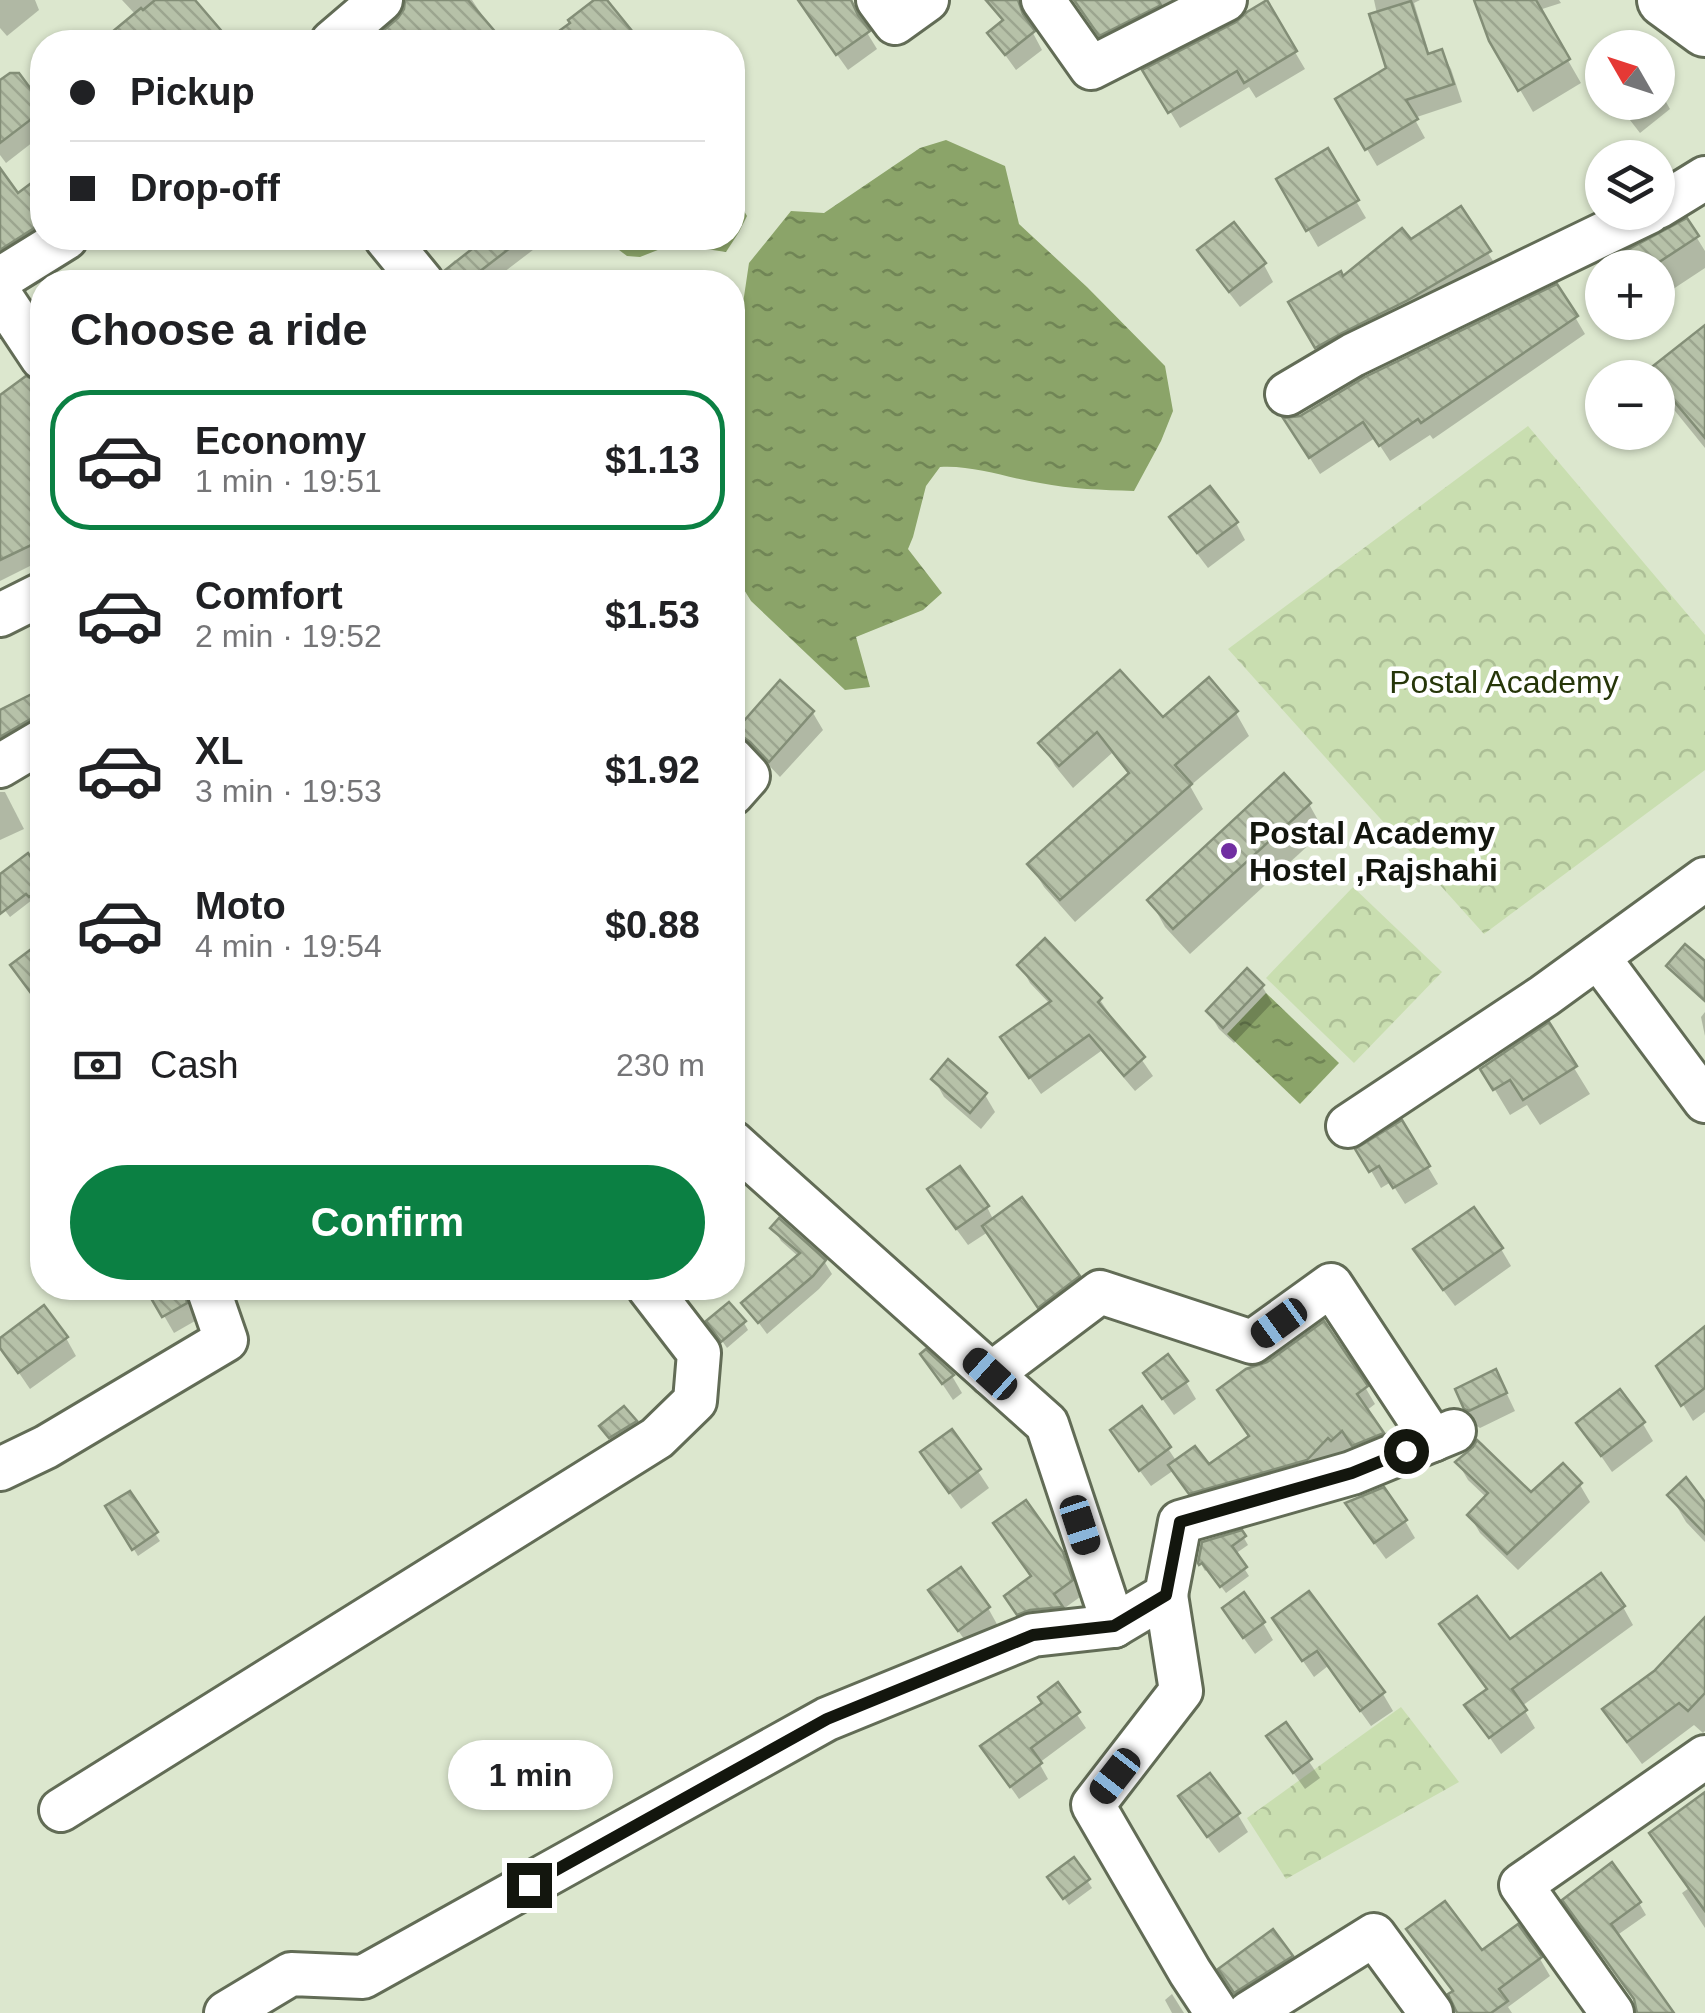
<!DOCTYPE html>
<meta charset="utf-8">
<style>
body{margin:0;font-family:Arial,sans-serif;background:#f6f6f6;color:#202124;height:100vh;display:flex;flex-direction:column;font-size:38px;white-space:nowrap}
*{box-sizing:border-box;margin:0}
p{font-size:32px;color:#757577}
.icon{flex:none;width:55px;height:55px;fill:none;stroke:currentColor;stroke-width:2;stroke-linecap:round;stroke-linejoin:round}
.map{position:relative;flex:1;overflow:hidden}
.drawer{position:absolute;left:30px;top:270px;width:715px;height:1030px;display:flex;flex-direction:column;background:#fff;border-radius:40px;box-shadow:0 2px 8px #0004}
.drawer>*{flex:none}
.top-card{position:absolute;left:30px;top:30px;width:715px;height:220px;border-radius:40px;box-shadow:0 2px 8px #0004;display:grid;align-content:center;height:220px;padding:0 40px;background:#fff}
.needle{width:65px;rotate:309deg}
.fabs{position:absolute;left:1585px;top:30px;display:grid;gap:20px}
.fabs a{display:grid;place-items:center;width:90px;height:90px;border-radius:50%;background:#fff;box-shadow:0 2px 8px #0004;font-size:50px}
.end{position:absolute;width:45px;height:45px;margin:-22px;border:12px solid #13160e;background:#fff;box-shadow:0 0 0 5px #fff}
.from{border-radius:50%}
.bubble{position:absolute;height:70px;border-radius:35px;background:#fff;box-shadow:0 2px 8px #0004;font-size:32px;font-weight:600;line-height:70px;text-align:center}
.car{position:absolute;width:30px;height:60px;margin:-30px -15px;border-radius:12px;box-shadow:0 0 8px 2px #0007;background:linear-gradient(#222 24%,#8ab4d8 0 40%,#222 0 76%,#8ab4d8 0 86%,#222 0)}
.top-card b{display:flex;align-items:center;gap:35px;height:95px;font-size:38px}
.top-card b+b{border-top:2px solid #e0e0e0}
.top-card i{width:25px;height:25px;background:#202124}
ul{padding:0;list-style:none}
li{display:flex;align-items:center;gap:30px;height:140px;margin:0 20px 15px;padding:0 20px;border:5px solid transparent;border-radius:40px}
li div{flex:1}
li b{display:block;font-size:38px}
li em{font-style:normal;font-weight:600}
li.current{border-color:#0b8043}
li>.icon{width:90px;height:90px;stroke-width:1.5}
h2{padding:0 40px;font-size:45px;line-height:120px}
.pay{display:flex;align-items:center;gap:25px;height:110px;padding:0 40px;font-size:38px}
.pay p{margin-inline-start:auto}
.primary-button{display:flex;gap:20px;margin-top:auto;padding:20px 40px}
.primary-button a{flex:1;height:115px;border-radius:60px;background:#0b8043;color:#fff;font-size:40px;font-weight:600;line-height:115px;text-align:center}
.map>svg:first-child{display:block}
.forest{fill:url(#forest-crowns)}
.water{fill:url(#water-ripples)}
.shadow{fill:#0003}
.building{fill:url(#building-back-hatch);stroke:#838e77;stroke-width:2.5}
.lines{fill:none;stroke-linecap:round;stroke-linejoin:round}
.minor-casing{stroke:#626c56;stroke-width:48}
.major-casing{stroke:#626c56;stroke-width:58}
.minor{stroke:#fff;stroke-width:42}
.major{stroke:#fff;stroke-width:52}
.route{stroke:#13160e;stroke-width:12}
.poi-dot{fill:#712ea2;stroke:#fff;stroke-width:4}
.labels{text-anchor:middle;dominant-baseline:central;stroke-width:9;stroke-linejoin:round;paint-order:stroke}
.park-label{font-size:32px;fill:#263609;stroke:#fff}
.poi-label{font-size:32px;font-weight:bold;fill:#13160e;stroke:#fff;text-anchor:start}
</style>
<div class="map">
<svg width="1705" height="2013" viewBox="0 0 1705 2013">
<defs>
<pattern id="forest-crowns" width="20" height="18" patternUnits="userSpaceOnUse" patternTransform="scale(2.5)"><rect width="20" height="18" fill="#c9deb0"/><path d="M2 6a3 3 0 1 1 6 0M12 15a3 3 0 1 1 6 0" fill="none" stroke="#acbe96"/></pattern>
<pattern id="water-ripples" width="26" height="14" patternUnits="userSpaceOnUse" patternTransform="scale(2.5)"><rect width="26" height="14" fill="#8ba469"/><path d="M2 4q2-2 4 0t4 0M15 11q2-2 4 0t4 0" fill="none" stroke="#708555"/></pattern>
<pattern id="building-back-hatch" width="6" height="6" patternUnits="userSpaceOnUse" patternTransform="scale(2.5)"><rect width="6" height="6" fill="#b6c1a8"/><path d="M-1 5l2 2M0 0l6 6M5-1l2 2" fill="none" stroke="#9ca58f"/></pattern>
</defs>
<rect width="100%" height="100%" fill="#dce7ce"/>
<!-- forest -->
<g class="forest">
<polygon points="1528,426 1705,635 1705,770 1484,934 1228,649"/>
<polygon points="1353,887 1442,972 1354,1063 1266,978"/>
<polygon points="1401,1707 1459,1782 1286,1879 1247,1818"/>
</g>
<!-- water -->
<g class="water">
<path d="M 946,140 L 1005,166 L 1019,224 L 1087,287 L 1165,366 L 1173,411 L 1161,441 L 1134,491 C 1102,490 1071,489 1040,483 C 1007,478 974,465 940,467 L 926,486 L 913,537 L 908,549 L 942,593 L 923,610 L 856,637 L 870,687 L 845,690 L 751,601 L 733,572 L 733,311 L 742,310 L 749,263 L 791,211 L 824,213 L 920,148 Z"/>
<polygon points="733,196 737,199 747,216 739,232 726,252 673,244 640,257 627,256 603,238 732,238"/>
<polygon points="1266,993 1339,1063 1300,1104 1227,1034"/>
</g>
<!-- shadow -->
<g class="shadow">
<polygon points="0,0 35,0 39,10 7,36 0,28"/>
<polygon points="122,0 191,0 228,42 104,42 136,15"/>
<polygon points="408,0 472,0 500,42 374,42 399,21 407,10"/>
<polygon points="817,0 847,0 877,49 848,70 816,25"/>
<polygon points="984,0 1035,0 1029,6 1026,20 1042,50 1016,70 990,34 1004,23"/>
<polygon points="1073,0 1213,0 1111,52"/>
<polygon points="1374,0 1420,0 1414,3 1430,56 1441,52 1451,69 1462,102 1414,118 1425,138 1377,166 1338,100 1389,69"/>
<polygon points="1476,0 1559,0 1561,3 1539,10 1581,83 1533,112 1491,40"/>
<polygon points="1266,3 1305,69 1256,98 1249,87 1180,128 1146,71 1238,24"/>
<polygon points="15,72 42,109 42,135 6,163 0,155 0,83"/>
<polygon points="1658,88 1670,109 1640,133 1616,102 1658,102"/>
<polygon points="1327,152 1366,218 1318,247 1279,180"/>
<polygon points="0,172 18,197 42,178 42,238 0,255"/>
<polygon points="1460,210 1499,270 1327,364 1292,303 1343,279 1410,243"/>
<polygon points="1687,222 1705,251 1705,268 1658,299 1658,268 1620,268"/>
<polygon points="490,238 545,238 546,240 491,282 449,282 446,269 455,260 458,263"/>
<polygon points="1200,250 1264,265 1273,282 1240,307 1210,268"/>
<polygon points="1575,317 1585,334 1433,439 1430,435 1390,461 1375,438 1320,474 1296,436 1301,418"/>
<polygon points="1705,328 1705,448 1671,406 1658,382 1658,378"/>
<polygon points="40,385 42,388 42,560 0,581 0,406"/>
<polygon points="1173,518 1236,523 1245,540 1208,568 1183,535"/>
<polygon points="1120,673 1163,720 1236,713 1249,736 1190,786 1203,809 1075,922 1044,887 1030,864 1130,776 1112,753 1073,788 1055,766 1041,743"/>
<polygon points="42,692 42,734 0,756 0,710 2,712"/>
<polygon points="813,713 823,730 780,777 763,759 748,749 738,732"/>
<polygon points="0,792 5,792 24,829 0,840"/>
<polygon points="1309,804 1324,831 1190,954 1165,927 1150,900"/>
<polygon points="27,857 42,877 42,898 35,903 32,900 10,917 0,904 0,878"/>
<polygon points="1020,965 1100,1000 1153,1076 1135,1091 1101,1051 1041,1094 1014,1055 1050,1004 1030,983"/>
<polygon points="1262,986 1272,1003 1234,1043 1219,1029 1209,1012"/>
<polygon points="1705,1012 1705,1036 1701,1017"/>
<polygon points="948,1063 985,1095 995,1112 981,1129 944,1097 934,1079"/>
<polygon points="1574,1068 1590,1094 1540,1125 1527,1105 1510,1115 1483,1070"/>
<polygon points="1402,1123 1438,1184 1405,1204 1391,1182 1381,1188 1359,1150"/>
<polygon points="940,1207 987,1207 994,1221 1078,1277 1088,1294 1049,1323 988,1232 968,1245"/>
<polygon points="774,1229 824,1261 832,1274 819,1289 767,1334 745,1304 799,1257 781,1241"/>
<polygon points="1501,1249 1511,1266 1455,1306 1426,1267"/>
<polygon points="148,1288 190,1288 195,1321 174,1333"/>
<polygon points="744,1323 748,1330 727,1348 714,1329"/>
<polygon points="66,1338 76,1356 30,1389 0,1345 0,1341"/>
<polygon points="1705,1340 1705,1412 1693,1421 1660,1367"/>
<polygon points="926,1353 952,1376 962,1393 953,1400 923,1355"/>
<polygon points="1186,1382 1196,1399 1174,1415 1156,1390"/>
<polygon points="1365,1387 1375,1404 1366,1411 1391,1450 1364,1461 1353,1446 1342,1456 1339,1453 1317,1476 1200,1509 1174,1470 1151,1486 1123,1448 1142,1410 1177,1462 1208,1468 1251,1438"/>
<polygon points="1505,1390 1515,1411 1480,1428 1477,1426 1466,1408"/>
<polygon points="624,1409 639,1430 616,1445 607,1435"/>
<polygon points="1579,1424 1643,1424 1653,1441 1612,1472"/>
<polygon points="952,1432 989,1488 961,1509 933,1470"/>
<polygon points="1458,1463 1531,1495 1580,1485 1590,1502 1518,1570 1480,1533 1470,1516 1487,1498 1468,1480"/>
<polygon points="129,1494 160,1541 138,1556 108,1507"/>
<polygon points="1670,1495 1705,1505 1705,1542 1686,1522"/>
<polygon points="1358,1521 1405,1521 1415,1538 1386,1559"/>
<polygon points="1241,1533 1248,1545 1235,1554 1249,1576 1226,1593 1208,1569 1205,1571 1200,1562"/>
<polygon points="1061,1553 1071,1571 1080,1597 1062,1610 1069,1622 1028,1629 1016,1612"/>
<polygon points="1309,1594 1383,1694 1393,1711 1371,1726 1328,1666 1314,1677 1285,1635"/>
<polygon points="1623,1607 1633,1625 1522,1706 1535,1728 1501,1754 1468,1706 1488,1691 1442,1625 1510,1643"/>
<polygon points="942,1608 988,1608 998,1626 969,1646"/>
<polygon points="1705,1622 1705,1731 1703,1733 1694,1725 1642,1764 1619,1733 1606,1710 1655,1672"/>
<polygon points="1263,1623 1273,1640 1255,1654 1235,1626"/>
<polygon points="1058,1686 1086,1728 1039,1763 1048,1779 1019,1799 992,1761 1044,1704"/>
<polygon points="1285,1726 1320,1778 1305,1789 1280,1754"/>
<polygon points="1705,1793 1705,1928 1682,1893 1689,1888"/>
<polygon points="1191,1814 1238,1815 1248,1832 1219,1853"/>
<polygon points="1074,1860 1092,1888 1069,1905 1054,1885"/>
<polygon points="1565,1900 1639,1903 1646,1915 1616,1936 1671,2013 1644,2013"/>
<polygon points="1410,1930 1482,1954 1540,1959 1550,1976 1508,2007 1512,2013 1460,2013 1454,1993 1420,1947"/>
<polygon points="1272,1932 1301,1974 1246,2009 1231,1987"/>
<polygon points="1172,1994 1184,2013 1172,2013 1165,2000"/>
</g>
<!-- building -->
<g class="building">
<polygon points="155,0 195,0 231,42 100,42 141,8 143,10"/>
<polygon points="405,0 468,0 504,42 370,42 398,18 404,9"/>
<polygon points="594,0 607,0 641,42 544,42 570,23 568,20"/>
<polygon points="798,0 851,0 858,15 870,31 836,55"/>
<polygon points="986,0 1018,0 1023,14 1035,31 1005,55 987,33 1003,20"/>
<polygon points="1074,0 1158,0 1161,5 1099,36"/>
<polygon points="1267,0 1297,51 1244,83 1237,71 1168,113 1142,70 1236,22 1247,12"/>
<polygon points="1474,0 1536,0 1570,59 1518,91 1489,41"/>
<polygon points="1411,1 1428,54 1442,49 1454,84 1406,100 1418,119 1365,150 1335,99 1386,68 1369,14"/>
<polygon points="10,73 19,73 42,104 42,111 0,143 0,80"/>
<polygon points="1328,148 1359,200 1306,231 1276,179"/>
<polygon points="0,168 18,193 42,175 42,223 0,250"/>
<polygon points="1461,206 1491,251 1408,300 1342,333 1315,348 1288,302 1341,271 1343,276 1402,228 1411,239"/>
<polygon points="1687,218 1699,236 1650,268 1618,268 1612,258"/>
<polygon points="1234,222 1266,263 1229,292 1197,250"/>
<polygon points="486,238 523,238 466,282 446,282 444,271"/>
<polygon points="1557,284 1578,316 1421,423 1418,419 1379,446 1363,422 1309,458 1283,418 1300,416 1365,377"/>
<polygon points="1705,325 1705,438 1658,382 1658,378 1654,378 1648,370"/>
<polygon points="26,376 42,384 42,540 0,560 0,395"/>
<polygon points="1210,486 1238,522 1197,553 1169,517"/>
<polygon points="1120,670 1163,717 1209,677 1238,711 1175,765 1192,784 1060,900 1027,864 1129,773 1097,732 1059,766 1038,743"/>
<polygon points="780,680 814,711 769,762 750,742 735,731"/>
<polygon points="42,689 42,716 29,720 0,737 0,710"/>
<polygon points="1284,773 1311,803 1173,929 1147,900"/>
<polygon points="28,853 42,873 42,887 29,897 26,894 0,914 0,874"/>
<polygon points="1045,938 1102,998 1098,1002 1145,1057 1124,1076 1089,1035 1029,1078 1000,1037 1051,1001 1017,965"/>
<polygon points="1685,944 1705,961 1705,1001 1666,966"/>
<polygon points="30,950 42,966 42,1008 10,965"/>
<polygon points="1247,968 1264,985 1223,1028 1206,1011"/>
<polygon points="1549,1022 1577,1066 1523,1100 1510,1080 1493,1090 1480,1069"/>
<polygon points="948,1059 987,1093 970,1113 931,1079"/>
<polygon points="1402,1120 1430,1166 1393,1188 1379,1166 1369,1172 1355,1149"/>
<polygon points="960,1166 989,1206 956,1229 927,1189"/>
<polygon points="1022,1197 1080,1276 1038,1308 982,1226"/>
<polygon points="1474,1207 1503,1248 1443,1290 1413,1249"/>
<polygon points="779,1218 826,1260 813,1276 758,1323 741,1303 800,1253 770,1228"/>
<polygon points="145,1288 184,1288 187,1303 162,1317"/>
<polygon points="729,1302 746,1321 721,1342 706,1321"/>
<polygon points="44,1305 68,1337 18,1373 0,1348 0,1338"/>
<polygon points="1324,1321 1368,1386 1357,1394 1384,1433 1352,1446 1342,1431 1331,1441 1328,1438 1307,1460 1189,1494 1168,1465 1195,1446 1209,1464 1249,1436 1217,1390 1246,1369 1267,1362"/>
<polygon points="1705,1326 1705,1388 1681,1406 1656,1366"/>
<polygon points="926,1349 954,1375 942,1384 920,1354"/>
<polygon points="1168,1354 1188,1381 1162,1399 1143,1373"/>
<polygon points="1496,1369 1507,1393 1469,1411 1464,1409 1455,1389"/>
<polygon points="1620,1389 1645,1422 1601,1456 1576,1423"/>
<polygon points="624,1406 637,1421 609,1438 599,1426"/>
<polygon points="1142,1406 1171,1447 1139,1471 1110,1430"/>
<polygon points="952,1429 981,1469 949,1493 920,1452"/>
<polygon points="1477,1440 1531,1492 1563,1463 1582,1483 1507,1554 1467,1515 1488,1493 1455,1462 1473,1447"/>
<polygon points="1686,1477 1705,1502 1705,1534 1667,1495"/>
<polygon points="1384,1487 1407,1520 1374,1543 1345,1503"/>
<polygon points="130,1491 158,1532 132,1550 105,1506"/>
<polygon points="1026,1500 1063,1552 1073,1580 1054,1594 1063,1607 1030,1610 1017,1615 1004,1596 1031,1576 993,1523"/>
<polygon points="1242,1530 1246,1536 1232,1546 1247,1567 1220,1587 1202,1563 1199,1565 1198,1563 1202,1542"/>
<polygon points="961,1567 990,1607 958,1631 928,1590"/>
<polygon points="1601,1573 1625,1606 1512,1689 1527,1710 1489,1738 1464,1705 1487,1689 1439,1624 1477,1596 1510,1639"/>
<polygon points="1309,1591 1385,1692 1360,1711 1317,1651 1302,1661 1272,1618"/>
<polygon points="1244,1592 1265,1622 1243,1638 1222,1608"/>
<polygon points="1705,1617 1705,1693 1688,1711 1679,1703 1627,1742 1602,1709 1654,1671"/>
<polygon points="1058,1682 1080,1712 1031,1748 1042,1763 1010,1787 980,1746 1042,1703 1038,1697"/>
<polygon points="1286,1722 1312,1759 1293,1773 1266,1736"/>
<polygon points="1210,1773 1240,1813 1207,1837 1178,1796"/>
<polygon points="1705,1792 1705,1911 1649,1833"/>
<polygon points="1074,1857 1090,1879 1063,1899 1047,1877"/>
<polygon points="1612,1862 1641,1902 1611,1924 1674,2013 1637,2013 1634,1999 1562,1900"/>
<polygon points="1445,1901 1482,1950 1518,1924 1542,1957 1499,1989 1508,2001 1491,2013 1457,2013 1448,1994 1453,1991 1406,1929"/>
<polygon points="1273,1929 1293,1956 1234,1993 1218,1969"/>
</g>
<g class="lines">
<defs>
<g id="minor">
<polyline points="878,0 895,23 927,0"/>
<polyline points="1043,0 1091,68 1225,0"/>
<polyline points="332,42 381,0"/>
<polyline points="1658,207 1705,178"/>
<polyline points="386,238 422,282"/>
<polyline points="0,279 66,238"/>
<polyline points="0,295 42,358"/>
<polyline points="1287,394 1353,355 1649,212"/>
<polyline points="0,615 42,594"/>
<polyline points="732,759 748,776 732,794"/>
<polyline points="0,766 42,741"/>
<polyline points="1598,957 1705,1101"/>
<polyline points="1348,1126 1544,996 1705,879"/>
<polyline points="732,1142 1047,1424 1114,1626"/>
<polyline points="991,1374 1100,1292 1252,1342 1331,1285 1433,1440"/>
<polyline points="0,1469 46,1447 226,1340 208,1288"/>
<polyline points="1166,1595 1181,1691 1093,1805 1190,1972 1217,2013"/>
<polyline points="61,1810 657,1438 695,1401 699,1353 649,1288"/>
<polyline points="226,2013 291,1974 363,1977 827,1719 1033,1635 1114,1626 1166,1595 1180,1522 1352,1473 1454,1431"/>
<polyline points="1249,2013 1374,1935 1431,2013"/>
<polyline points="1612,2013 1521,1885 1705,1757"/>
</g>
<polyline id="major" points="1664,0 1705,30"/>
</defs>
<!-- minor casing -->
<use href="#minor" class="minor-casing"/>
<!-- major casing -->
<use href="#major" class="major-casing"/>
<!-- minor -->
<use href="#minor" class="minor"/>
<!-- major -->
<use href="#major" class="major"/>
</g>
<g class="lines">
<!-- route -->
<polyline class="route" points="529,1885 827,1719 1033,1635 1114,1626 1166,1595 1180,1522 1352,1473 1406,1451"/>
</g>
<!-- markers -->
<circle class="poi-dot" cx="1229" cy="851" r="10"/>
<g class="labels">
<!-- park labels -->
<g class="park-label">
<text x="1504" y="682">Postal Academy</text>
</g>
<!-- poi labels -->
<g class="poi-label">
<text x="1249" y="833">Postal Academy<tspan x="1249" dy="37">Hostel ,Rajshahi</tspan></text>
</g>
</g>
</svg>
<div class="fabs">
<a><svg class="needle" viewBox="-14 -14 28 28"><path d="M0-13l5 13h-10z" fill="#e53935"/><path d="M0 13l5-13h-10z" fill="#757577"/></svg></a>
<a><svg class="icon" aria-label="layers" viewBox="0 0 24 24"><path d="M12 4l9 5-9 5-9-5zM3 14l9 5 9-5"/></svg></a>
<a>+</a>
<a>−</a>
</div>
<i class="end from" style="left:1406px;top:1451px"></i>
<i class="end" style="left:529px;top:1885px"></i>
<div class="bubble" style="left:448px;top:1740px;width:165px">1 min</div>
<i class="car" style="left:1279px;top:1323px;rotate:234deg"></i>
<i class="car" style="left:990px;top:1374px;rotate:312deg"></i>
<i class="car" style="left:1080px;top:1525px;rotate:162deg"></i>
<i class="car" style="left:1115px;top:1776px;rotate:218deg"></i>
<div class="top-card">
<b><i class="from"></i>Pickup</b>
<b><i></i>Drop-off</b>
</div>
<section class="drawer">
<h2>Choose a ride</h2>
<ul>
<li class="current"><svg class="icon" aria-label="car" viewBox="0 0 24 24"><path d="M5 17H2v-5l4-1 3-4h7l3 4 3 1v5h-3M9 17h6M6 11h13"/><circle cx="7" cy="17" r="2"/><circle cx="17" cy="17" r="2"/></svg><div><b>Economy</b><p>1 min · 19:51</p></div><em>$1.13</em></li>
<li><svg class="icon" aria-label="car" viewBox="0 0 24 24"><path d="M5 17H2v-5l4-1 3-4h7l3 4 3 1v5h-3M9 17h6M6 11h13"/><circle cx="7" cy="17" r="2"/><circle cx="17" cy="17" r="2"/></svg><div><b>Comfort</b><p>2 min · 19:52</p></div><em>$1.53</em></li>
<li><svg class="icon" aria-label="car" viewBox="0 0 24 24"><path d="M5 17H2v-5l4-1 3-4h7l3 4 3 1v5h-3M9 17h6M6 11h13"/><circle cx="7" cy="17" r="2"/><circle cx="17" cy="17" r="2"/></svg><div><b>XL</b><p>3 min · 19:53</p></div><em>$1.92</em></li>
<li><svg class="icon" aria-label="car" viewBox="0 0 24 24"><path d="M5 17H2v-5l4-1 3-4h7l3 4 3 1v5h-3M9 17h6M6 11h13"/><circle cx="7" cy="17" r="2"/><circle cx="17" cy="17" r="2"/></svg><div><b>Moto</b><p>4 min · 19:54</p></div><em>$0.88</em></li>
</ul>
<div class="pay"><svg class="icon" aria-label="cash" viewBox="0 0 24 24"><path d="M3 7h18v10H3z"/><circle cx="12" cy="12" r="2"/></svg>Cash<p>230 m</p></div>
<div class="primary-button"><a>Confirm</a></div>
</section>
</div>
